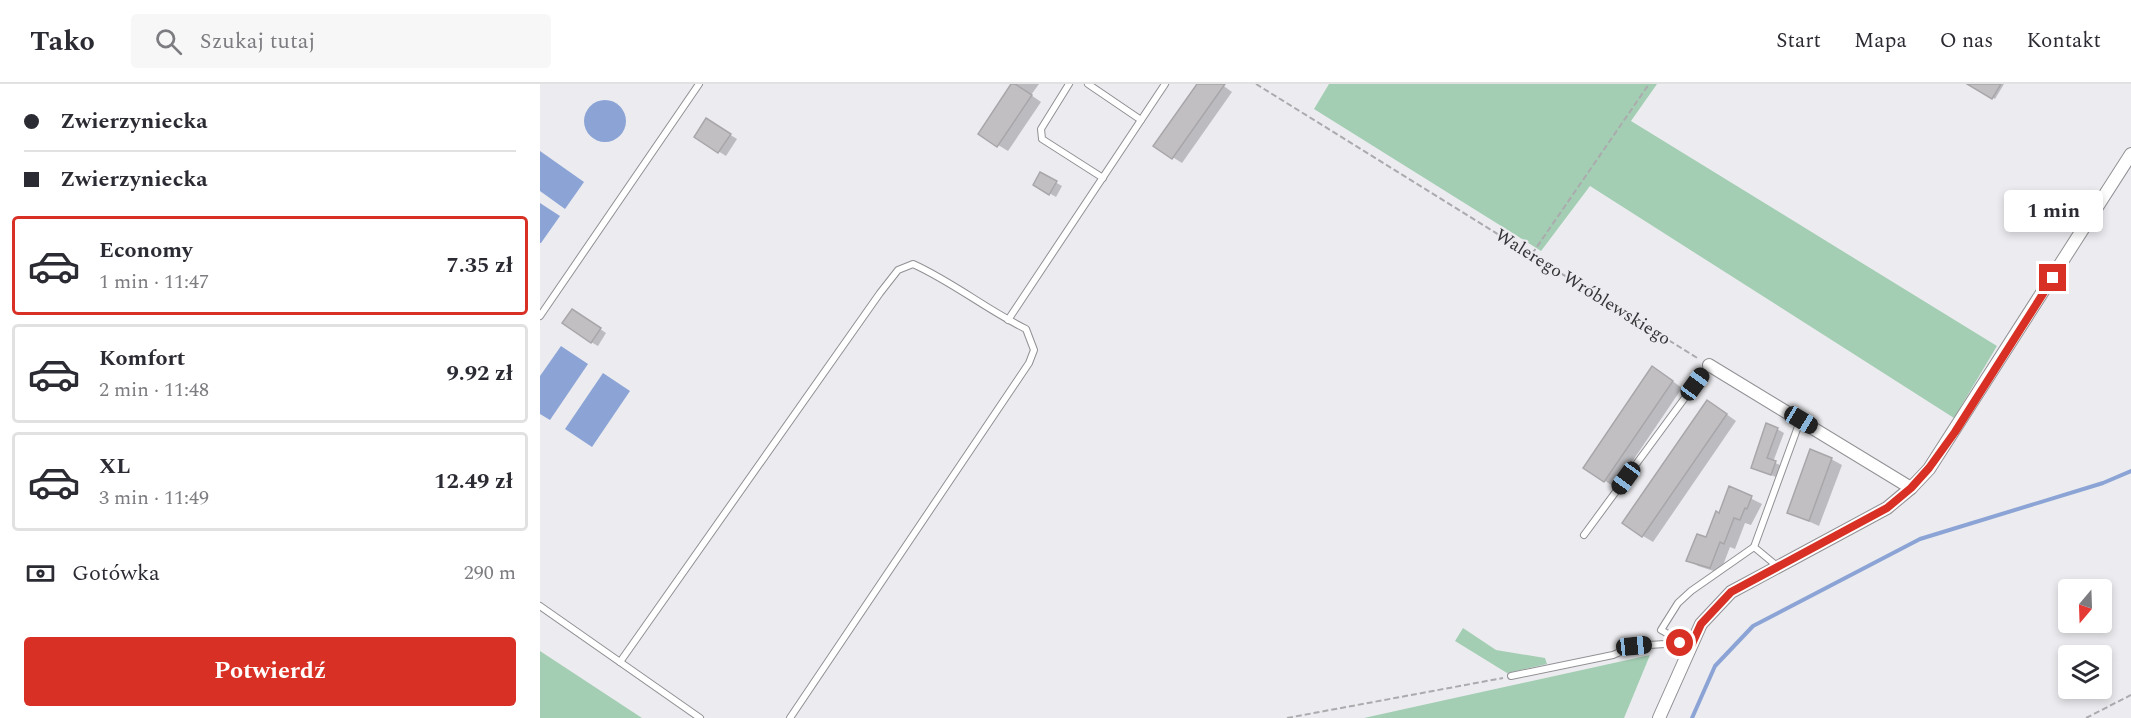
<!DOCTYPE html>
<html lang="pl">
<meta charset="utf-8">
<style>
body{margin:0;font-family:Spectral,serif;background:#f7f7f7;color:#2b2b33;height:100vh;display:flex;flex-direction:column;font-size:22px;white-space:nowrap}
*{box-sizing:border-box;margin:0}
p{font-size:20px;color:#7c7c81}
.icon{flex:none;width:33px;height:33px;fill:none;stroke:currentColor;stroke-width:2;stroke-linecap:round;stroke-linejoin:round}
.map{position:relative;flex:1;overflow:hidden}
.details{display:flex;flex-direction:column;background:#fff;width:540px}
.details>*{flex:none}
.hud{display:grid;align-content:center;height:132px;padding:0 24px;background:#fff}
.needle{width:39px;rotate:199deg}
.controls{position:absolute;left:1518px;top:495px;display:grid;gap:12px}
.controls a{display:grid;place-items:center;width:54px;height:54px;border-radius:6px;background:#fff;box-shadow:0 3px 9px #0003;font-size:30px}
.end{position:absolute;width:27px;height:27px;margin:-14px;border:8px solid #d93025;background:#fff;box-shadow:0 0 0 3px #fff}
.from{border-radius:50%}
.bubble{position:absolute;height:42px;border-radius:6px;background:#fff;box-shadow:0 3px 9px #0003;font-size:20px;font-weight:700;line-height:42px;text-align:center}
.car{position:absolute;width:18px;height:36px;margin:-18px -9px;border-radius:8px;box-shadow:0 0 4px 2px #0007;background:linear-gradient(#222 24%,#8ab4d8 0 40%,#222 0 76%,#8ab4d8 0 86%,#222 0)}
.hud b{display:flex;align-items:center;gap:21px;height:57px;font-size:22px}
.hud b+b{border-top:2px solid #e1e1e2}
.hud i{width:15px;height:15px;background:#2b2b33}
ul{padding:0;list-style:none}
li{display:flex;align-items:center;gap:18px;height:99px;margin:0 12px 9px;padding:0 12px;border:3px solid #e1e1e2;border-radius:6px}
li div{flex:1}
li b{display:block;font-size:22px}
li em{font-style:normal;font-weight:700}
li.selected{border-color:#d93025}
li>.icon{width:54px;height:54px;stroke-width:1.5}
.pay{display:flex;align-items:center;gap:15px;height:66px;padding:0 24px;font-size:22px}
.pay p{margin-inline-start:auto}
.button{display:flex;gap:12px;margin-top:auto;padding:12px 24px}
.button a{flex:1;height:69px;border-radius:6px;background:#d93025;color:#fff;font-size:24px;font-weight:700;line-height:69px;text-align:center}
header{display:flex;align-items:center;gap:36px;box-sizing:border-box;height:84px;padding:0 30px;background:#fff;border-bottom:2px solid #e1e1e2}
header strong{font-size:28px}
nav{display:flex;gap:33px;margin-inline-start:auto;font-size:21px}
.search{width:420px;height:54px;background:#f7f7f7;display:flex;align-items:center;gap:15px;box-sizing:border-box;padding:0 21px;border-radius:6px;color:#7c7c81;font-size:22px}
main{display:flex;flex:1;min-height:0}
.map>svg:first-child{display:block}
.green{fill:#a3ceb3}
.water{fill:#8ca4d5}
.shadow{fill:#0003}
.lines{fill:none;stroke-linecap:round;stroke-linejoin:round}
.stream{stroke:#8ca4d5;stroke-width:4}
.building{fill:#c2bfc2;stroke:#a9a6aa;stroke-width:1.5}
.lane-casing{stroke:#919195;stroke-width:8}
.street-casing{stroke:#919195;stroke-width:14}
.path{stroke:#ababae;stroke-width:2;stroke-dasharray:6 3;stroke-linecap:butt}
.lane{stroke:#fff;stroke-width:6}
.street{stroke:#fff;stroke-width:12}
.route{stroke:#d93025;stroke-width:8}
.labels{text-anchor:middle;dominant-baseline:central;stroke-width:4.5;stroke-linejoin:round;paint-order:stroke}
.street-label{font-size:18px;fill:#353537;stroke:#ececf0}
</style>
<header>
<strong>Tako</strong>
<div class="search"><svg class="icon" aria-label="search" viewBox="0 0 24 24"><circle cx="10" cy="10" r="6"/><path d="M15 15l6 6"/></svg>Szukaj tutaj</div>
<nav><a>Start</a><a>Mapa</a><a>O nas</a><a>Kontakt</a></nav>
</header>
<main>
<section class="details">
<div class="hud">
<b><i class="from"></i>Zwierzyniecka</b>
<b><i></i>Zwierzyniecka</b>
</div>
<ul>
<li class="selected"><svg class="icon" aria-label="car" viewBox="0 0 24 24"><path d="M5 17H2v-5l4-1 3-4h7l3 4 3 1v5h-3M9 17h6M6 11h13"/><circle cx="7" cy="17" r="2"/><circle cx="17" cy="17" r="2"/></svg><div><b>Economy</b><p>1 min · 11:47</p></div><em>7.35 zł</em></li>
<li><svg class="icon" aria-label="car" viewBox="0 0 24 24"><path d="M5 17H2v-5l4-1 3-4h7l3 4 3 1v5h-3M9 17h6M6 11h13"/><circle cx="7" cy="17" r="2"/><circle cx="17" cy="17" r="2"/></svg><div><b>Komfort</b><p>2 min · 11:48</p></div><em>9.92 zł</em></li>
<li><svg class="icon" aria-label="car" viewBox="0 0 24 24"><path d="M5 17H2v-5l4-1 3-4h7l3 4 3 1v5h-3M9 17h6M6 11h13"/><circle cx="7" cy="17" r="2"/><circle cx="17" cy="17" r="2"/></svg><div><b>XL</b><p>3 min · 11:49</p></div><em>12.49 zł</em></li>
</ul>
<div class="pay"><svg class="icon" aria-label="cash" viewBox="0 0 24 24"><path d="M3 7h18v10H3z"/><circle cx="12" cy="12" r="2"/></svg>Gotówka<p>290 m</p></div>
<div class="button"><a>Potwierdź</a></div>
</section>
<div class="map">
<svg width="1591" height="634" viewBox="0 0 1591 634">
<rect width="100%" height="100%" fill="#ececf0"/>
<!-- green -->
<g class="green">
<polygon points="789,0 1117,0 1091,37 1457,262 1414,334 1050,102 1001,167 774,25"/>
<polygon points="923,544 956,566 1005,574 1007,580 967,589 915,557"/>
<polygon points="0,567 102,634 0,634"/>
<polygon points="1110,571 1084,634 824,634 860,626"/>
</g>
<!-- water -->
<g class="water">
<circle cx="65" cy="37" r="21"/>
<polygon points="0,67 44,98 25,125 0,107"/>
<polygon points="0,119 20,132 1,159 0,159"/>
<polygon points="21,262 48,280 10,336 0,330 0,292"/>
<polygon points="63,289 90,307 52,363 25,345"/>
</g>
<!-- shadow -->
<g class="shadow">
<polygon points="474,0 499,0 491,11 501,18 468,67 440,50"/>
<polygon points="658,0 681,0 692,8 642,79 615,62"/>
<polygon points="1437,0 1464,0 1455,15 1435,3"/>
<polygon points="173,40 197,55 186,72 156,53"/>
<polygon points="501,90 522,102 516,113 495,101"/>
<polygon points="39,230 66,249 58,262 51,258"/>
<polygon points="1123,290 1142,304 1075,403 1065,397"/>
<polygon points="1178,324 1196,337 1113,458 1103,452"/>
<polygon points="1237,345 1244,349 1233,378 1242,382 1238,394 1213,383"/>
<polygon points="1291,375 1302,381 1279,442 1248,428"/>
<polygon points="1190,404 1222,420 1211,441 1205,439 1195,465 1190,463 1180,489 1158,482 1148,476 1167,455 1180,430"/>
</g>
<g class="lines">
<!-- stream -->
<polyline class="stream" points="1152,634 1175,582 1213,542 1380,455 1563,399 1591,387"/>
</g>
<!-- building -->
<g class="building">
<polygon points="471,0 475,0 492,11 457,63 438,50"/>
<polygon points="657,0 685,0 632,75 613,62"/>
<polygon points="1427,0 1461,0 1452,15"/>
<polygon points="166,34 191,50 178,69 154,53"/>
<polygon points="500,88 517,97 509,111 493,101"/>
<polygon points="32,225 61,244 51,259 22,239"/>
<polygon points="1112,282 1133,297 1064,398 1043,384"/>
<polygon points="1167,316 1187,330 1102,453 1082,439"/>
<polygon points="1226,339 1238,344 1227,374 1236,377 1231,391 1211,384"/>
<polygon points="1270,365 1292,374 1269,437 1247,429"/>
<polygon points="1189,402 1212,412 1207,425 1205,424 1200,436 1194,434 1184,460 1180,458 1170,484 1146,477 1157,450 1166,453 1176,427 1179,429"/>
</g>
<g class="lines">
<defs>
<g id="lane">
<polyline points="529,0 501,45 502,55 563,94"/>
<polyline points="548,0 601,36"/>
<polyline points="0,232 159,0"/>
<polyline points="468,236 625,0"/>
<polyline points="1044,451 1169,281"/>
<polyline points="1237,482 1214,463 1260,337"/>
<polyline points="0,522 160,634"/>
<polyline points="1144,559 1121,546 1138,519 1151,507 1214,463"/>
<path d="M 80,578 L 340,209 L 358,186 L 373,180 C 413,198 447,226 486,245 L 494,266 L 489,279 L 250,634"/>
<polyline points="971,592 1073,571 1094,562 1140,559 1151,562"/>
</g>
<g id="street">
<polyline points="1169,281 1371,404"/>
<polyline points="1119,634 1161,540 1191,508 1347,424 1371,404 1389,385 1591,70"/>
</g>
</defs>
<!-- lane casing -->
<use href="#lane" class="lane-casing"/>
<!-- street casing -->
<use href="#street" class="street-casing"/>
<!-- path -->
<g class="path">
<polyline points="716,0 1159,275"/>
<polyline points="992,170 1109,0"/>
<polyline points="747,634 963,594"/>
<polyline points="1546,634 1591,611"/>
</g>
<!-- lane -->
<use href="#lane" class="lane"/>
<!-- street -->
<use href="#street" class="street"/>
</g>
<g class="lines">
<!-- route -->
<polyline class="route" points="1140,559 1151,562 1161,540 1191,508 1347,424 1371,404 1389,384 1415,348 1513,194"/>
</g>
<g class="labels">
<!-- street labels -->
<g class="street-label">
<text transform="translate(1043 203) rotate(32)">Walerego Wróblewskiego</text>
</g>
</g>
</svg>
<div class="controls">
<a><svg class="needle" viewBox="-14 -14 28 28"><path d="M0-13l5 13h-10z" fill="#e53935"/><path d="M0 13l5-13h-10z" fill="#7c7c81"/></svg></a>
<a><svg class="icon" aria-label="layers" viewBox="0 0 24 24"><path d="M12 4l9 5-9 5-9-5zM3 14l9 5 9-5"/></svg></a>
</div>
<i class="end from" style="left:1140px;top:559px"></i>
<i class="end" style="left:1513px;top:194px"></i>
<div class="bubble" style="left:1464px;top:106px;width:99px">1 min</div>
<i class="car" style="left:1155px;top:300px;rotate:36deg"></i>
<i class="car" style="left:1261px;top:336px;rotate:121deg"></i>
<i class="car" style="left:1086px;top:394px;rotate:216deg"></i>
<i class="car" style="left:1094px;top:562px;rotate:84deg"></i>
</div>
</main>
